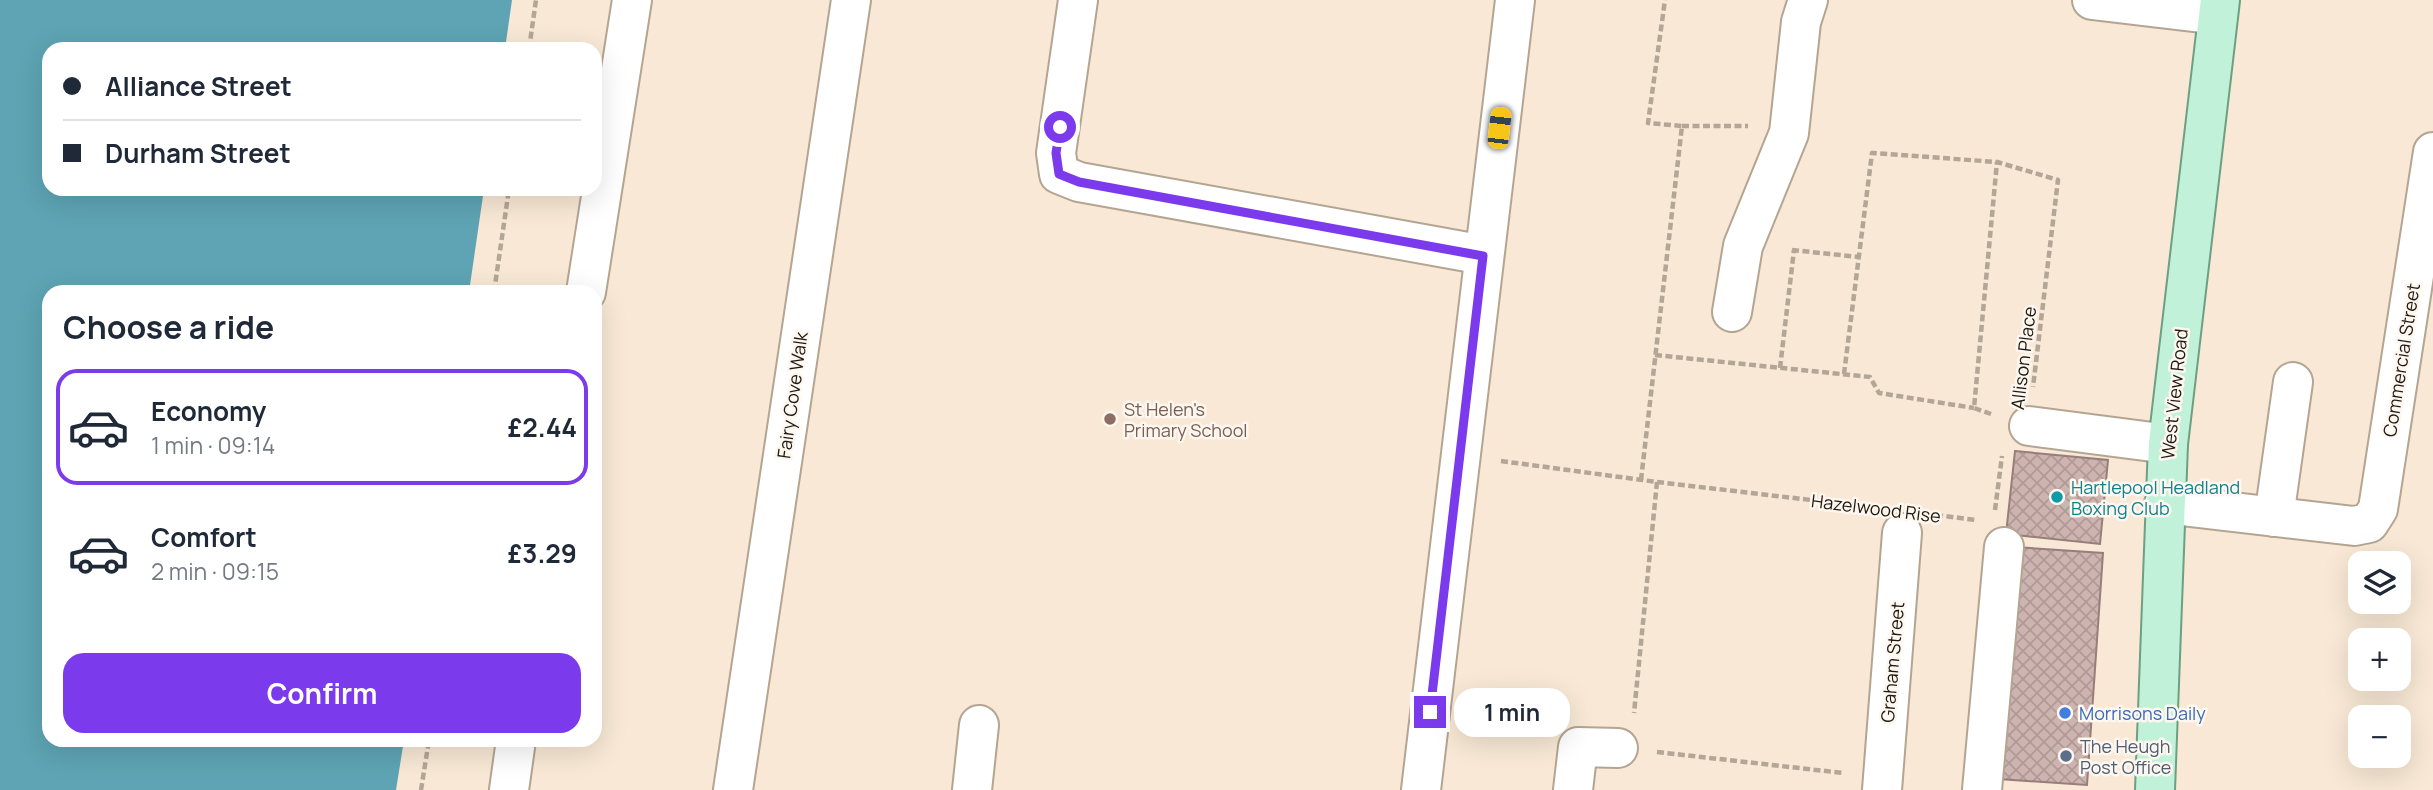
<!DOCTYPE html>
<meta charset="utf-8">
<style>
body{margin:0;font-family:Manrope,sans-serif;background:#f2f2f3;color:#1f2937;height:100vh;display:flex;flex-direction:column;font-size:26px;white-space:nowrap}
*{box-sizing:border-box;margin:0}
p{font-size:23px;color:#747a83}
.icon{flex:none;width:38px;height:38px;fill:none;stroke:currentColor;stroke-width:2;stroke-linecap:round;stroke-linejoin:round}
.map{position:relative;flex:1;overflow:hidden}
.drawer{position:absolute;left:42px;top:285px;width:560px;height:462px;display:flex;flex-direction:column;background:#fff;border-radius:21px;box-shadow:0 7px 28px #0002}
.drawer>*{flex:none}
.guide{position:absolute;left:42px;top:42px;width:560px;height:154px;border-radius:21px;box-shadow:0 7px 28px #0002;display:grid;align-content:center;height:154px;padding:0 21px;background:#fff}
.controls{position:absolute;left:2348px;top:551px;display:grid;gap:14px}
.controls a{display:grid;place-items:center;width:63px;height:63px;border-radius:14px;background:#fff;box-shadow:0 7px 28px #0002;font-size:35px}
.end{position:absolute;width:32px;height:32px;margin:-16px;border:9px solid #7c3aed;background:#fff;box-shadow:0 0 0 4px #fff}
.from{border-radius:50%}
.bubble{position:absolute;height:49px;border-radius:21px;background:#fff;box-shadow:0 7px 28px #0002;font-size:23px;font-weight:700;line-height:49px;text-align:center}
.car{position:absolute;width:21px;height:42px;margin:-21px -10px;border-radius:9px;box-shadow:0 0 5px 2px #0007;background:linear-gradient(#f5c518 24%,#345 0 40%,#f5c518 0 76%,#345 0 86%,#f5c518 0)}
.guide b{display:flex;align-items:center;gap:24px;height:66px;font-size:26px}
.guide b+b{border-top:2px solid #e0e1e3}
.guide i{width:18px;height:18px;background:#1f2937}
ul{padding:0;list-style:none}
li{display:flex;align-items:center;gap:21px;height:116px;margin:0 14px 10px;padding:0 7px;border:4px solid transparent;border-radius:21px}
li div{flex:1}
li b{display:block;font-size:26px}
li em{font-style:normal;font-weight:700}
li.on{border-color:#7c3aed}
li>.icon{width:63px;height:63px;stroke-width:1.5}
h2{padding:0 21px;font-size:32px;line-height:84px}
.cta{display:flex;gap:14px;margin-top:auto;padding:14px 21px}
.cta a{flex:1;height:80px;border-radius:21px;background:#7c3aed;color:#fff;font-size:28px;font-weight:700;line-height:80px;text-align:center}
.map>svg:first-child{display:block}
.water{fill:#5ea4b4}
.building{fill:url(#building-cross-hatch);stroke:#977e7a;stroke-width:2}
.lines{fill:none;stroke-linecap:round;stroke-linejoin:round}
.minor-casing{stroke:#b4a593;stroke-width:42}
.major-casing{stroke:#6d9f82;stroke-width:42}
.path{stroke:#b3a697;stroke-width:4.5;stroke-dasharray:7 3.5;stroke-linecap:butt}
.minor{stroke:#fff;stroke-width:38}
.major{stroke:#c1f1d9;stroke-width:38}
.route{stroke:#7c3aed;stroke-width:9}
.education-dot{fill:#8d6e63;stroke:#fef7ef;stroke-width:2.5}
.culture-dot{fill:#0f9aa8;stroke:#fef7ef;stroke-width:2.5}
.shop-dot{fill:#3f7fe0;stroke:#fef7ef;stroke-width:2.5}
.service-dot{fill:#5c6f8a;stroke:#fef7ef;stroke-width:2.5}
.labels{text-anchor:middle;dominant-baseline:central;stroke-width:5;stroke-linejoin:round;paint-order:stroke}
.street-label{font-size:18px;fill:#1d1811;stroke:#fef7ef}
.education-label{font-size:18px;fill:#785e54;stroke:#fef7ef;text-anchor:start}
.culture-label{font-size:18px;fill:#0d838f;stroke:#fef7ef;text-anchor:start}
.shop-label{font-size:18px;fill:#366cbe;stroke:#fef7ef;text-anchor:start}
.service-label{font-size:18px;fill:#4e5e75;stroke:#fef7ef;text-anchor:start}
</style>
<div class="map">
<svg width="2433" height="790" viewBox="0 0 2433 790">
<defs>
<pattern id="building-cross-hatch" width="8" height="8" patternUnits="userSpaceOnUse" patternTransform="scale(1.75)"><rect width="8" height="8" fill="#ceb4b0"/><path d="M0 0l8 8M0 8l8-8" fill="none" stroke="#b09a96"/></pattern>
</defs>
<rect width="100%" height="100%" fill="#f8e8d5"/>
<!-- water -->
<polygon class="water" points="0,0 512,0 505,49 49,49 49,189 484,189 469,292 49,292 49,740 404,740 396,790 0,790"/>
<!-- building -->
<g class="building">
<polygon points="2015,451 2108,460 2100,544 2006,534"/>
<polygon points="2015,547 2103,553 2087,785 1999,779"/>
</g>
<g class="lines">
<defs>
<g id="minor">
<polyline points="1078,0 1056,153 1059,174 1079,182 1484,255"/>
<polyline points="2092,0 2218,15"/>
<polyline points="586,292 632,0"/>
<polyline points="1732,312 1743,246 1789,133 1801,22 1808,0"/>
<polyline points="2029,426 2168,444"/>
<polyline points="2164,504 2354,526 2369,523 2378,509 2433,152"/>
<polyline points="2274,517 2293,382"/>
<polyline points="509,790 516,740"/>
<polyline points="733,790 851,0"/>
<polyline points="972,790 979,725"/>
<polyline points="1421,790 1515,0"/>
<polyline points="1573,790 1578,747 1618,748"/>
<polyline points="1882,790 1902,533"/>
<polyline points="1982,790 2004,547"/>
</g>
<polyline id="major" points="2155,790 2168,444 2220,0"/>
</defs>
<!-- minor casing -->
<use href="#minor" class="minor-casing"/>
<!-- major casing -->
<use href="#major" class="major-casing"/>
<!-- path -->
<g class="path">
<polyline points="529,49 536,0"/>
<polyline points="1682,126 1748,126"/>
<polyline points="1792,250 1859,257"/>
<polyline points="494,292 509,189"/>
<polyline points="1655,355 1870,377 1879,393 1974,408"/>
<polyline points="1780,368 1794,250"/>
<polyline points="1844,374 1872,153 1997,162 2058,180 2033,387"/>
<polyline points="1991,414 1974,408 1997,162"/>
<polyline points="1501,461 1657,482 1634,713"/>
<polyline points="1641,480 1682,126 1648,123 1665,0"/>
<polyline points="1657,482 1871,507"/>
<polyline points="1995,510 2002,456"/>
<polyline points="1936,515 1976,520"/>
<polyline points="1657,752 1843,773"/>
<polyline points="421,790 429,740"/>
</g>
<!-- minor -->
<use href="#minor" class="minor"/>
<!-- major -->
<use href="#major" class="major"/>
</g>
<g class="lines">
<!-- route -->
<polyline class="route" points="1060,127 1056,153 1059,174 1079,182 1483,256 1430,712"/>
</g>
<!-- markers -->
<circle class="education-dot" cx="1110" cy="419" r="7"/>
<circle class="culture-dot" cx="2057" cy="497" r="7"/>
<circle class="shop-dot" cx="2065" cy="713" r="7"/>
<circle class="service-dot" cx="2066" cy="756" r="7"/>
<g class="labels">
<!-- street labels -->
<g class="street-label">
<text transform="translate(2023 358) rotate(-83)">Allison Place</text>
<text transform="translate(2401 360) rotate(-81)">Commercial Street</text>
<text transform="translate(2174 394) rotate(-84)">West View Road</text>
<text transform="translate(792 395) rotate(-82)">Fairy Cove Walk</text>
<text transform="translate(1876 508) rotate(7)">Hazelwood Rise</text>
<text transform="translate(1892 662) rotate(-85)">Graham Street</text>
</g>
<!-- education labels -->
<g class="education-label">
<text x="1124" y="409">St Helen's<tspan x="1124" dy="21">Primary School</tspan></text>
</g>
<!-- culture labels -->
<g class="culture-label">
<text x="2071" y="487">Hartlepool Headland<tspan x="2071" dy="21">Boxing Club</tspan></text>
</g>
<!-- shop labels -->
<g class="shop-label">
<text x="2079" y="713">Morrisons Daily</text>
</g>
<!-- service labels -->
<g class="service-label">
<text x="2080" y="746">The Heugh<tspan x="2080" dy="21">Post Office</tspan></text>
</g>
</g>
</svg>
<div class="controls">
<a><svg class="icon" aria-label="layers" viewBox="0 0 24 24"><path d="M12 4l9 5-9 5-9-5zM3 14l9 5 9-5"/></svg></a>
<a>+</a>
<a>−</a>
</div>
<i class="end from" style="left:1060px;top:127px"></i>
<i class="end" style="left:1430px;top:712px"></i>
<div class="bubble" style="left:1454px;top:688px;width:116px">1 min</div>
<i class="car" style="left:1499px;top:128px;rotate:7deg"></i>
<div class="guide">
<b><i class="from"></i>Alliance Street</b>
<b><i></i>Durham Street</b>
</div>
<section class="drawer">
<h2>Choose a ride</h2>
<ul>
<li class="on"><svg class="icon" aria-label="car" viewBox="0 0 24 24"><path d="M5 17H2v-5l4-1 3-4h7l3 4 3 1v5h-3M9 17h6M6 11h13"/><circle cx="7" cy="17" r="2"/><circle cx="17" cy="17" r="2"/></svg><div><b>Economy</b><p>1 min · 09:14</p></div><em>£2.44</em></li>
<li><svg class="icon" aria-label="car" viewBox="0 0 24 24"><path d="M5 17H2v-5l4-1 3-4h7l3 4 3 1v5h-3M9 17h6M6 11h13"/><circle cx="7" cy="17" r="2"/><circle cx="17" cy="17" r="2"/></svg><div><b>Comfort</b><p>2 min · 09:15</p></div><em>£3.29</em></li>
</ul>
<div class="cta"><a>Confirm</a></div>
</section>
</div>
